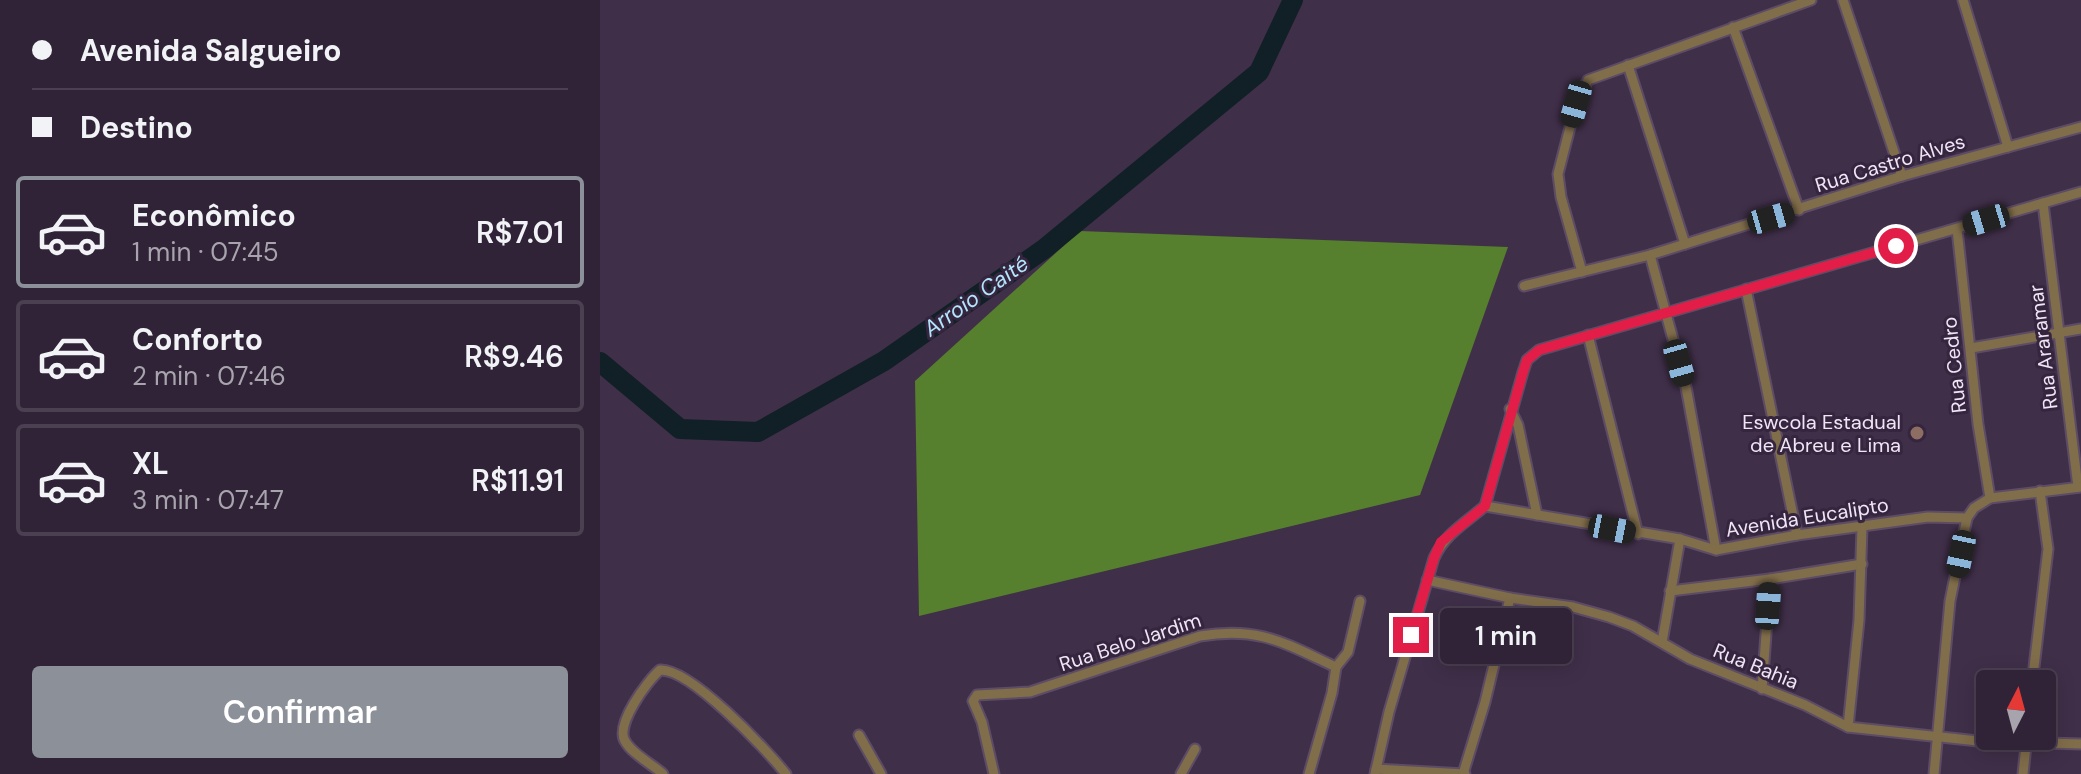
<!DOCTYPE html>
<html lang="pt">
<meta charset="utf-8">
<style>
body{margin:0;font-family:"DM Sans",sans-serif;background:#382b3f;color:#f1f3f6;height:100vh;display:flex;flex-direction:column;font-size:30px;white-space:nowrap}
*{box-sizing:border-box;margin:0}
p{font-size:26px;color:#a8a4ad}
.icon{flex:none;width:44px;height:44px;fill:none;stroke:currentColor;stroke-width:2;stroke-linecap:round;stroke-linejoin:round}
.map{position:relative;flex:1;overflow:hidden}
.details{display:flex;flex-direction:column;background:#302337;width:600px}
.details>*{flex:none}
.guide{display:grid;align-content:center;height:176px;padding:0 32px;background:#302337}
.needle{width:52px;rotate:6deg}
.tools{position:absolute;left:1376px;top:670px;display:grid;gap:16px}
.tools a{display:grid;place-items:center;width:80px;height:80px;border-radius:8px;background:#302337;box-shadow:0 4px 20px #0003,0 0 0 2px #4b4052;font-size:40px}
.end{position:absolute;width:36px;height:36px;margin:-18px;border:10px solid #e11d48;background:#fff;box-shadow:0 0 0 4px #fff}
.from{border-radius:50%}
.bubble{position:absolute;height:56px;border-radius:8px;background:#302337;box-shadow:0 4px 20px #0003,0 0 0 2px #4b4052;font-size:26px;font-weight:600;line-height:56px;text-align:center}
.car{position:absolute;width:24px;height:48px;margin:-24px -12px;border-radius:10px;box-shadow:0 0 6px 2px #0007;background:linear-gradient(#222 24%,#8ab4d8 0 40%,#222 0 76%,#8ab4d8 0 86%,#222 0)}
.guide b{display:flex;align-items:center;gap:28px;height:76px;font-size:30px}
.guide b+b{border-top:2px solid #4b4052}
.guide i{width:20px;height:20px;background:#f1f3f6}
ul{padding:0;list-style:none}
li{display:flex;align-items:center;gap:24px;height:112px;margin:0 16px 12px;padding:0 16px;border:4px solid #4b4052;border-radius:8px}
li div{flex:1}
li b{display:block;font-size:30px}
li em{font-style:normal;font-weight:600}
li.current{border-color:#8c9099}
li>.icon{width:72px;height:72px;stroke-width:1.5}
.action{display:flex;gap:16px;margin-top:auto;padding:16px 32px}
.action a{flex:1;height:92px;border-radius:8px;background:#8c9099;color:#fff;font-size:32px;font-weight:600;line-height:92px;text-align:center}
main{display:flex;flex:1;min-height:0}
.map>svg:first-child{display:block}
.forest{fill:#56802d}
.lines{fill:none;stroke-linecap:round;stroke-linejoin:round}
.river{stroke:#102026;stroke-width:20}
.minor-casing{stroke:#5c4c65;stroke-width:13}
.minor{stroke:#806d4a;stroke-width:9}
.route{stroke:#e11d48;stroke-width:10}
.education-dot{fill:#8d6e63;stroke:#36253e;stroke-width:3}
.labels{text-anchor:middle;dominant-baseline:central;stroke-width:6;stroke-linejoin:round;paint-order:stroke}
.street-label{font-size:20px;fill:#f0e5f6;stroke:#36253e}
.poi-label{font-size:20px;fill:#f0e5f6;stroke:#36253e;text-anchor:end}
.water-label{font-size:22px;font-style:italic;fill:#b2e6fc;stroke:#36253e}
</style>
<main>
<section class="details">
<div class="guide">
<b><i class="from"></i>Avenida Salgueiro</b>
<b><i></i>Destino</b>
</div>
<ul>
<li class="current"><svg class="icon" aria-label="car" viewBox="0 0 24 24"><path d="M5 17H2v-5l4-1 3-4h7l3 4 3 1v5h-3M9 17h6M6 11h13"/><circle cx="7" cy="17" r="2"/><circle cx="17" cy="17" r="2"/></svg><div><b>Econômico</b><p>1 min · 07:45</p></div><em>R$7.01</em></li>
<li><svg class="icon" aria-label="car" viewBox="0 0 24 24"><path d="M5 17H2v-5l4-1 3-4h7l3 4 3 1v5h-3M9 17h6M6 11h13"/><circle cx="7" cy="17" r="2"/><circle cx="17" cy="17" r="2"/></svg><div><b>Conforto</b><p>2 min · 07:46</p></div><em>R$9.46</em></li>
<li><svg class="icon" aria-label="car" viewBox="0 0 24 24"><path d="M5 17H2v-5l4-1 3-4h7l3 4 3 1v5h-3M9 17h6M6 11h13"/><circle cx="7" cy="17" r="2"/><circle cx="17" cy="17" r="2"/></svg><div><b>XL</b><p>3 min · 07:47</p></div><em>R$11.91</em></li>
</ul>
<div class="action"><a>Confirmar</a></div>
</section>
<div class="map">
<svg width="1481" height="774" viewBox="0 0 1481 774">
<rect width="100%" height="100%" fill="#402f49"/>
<!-- forest -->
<polygon class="forest" points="480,231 908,247 820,495 319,616 315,381"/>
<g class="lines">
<!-- river -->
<polyline class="river" points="0,362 80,429 158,432 284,361 444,249 659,72 693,0"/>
<defs>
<g id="minor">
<polyline points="1243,0 1302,176"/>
<polyline points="1363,0 1408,147"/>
<polyline points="1133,27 1199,210"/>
<polyline points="1028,65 1085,244"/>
<polyline points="1443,203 1478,487"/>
<polyline points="1357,229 1378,424 1390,498"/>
<polyline points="1050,255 1086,387 1116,550"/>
<polyline points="982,272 961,197 958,174 976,104 988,80 1211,0"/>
<polyline points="924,286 1050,255 1302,176 1481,127"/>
<polyline points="1146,289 1197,535"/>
<polyline points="988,335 1038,534"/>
<polyline points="1371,348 1481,329"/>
<polyline points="910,409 918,425 937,515"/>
<polyline points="885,506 923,372 927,360 939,350 1481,192"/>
<polyline points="885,506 1080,539 1116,550 1197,535 1328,517 1367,518 1374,508 1390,498 1481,487"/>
<polyline points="827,580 910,598 973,607 1009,617 1033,626 1090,659 1205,705 1248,727 1378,741 1481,744"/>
<polyline points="1070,591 1170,579 1262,564"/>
<polyline points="1062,642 1080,539"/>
<polyline points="736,667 748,652 760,601"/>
<polyline points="1432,684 1448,549 1440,491"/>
<polyline points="1162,689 1170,579"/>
<polyline points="1248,727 1259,620 1262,527"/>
<polyline points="259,735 281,774"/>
<polyline points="776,769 865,774"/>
<path d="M 63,774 C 52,764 32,754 25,741 C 15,725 47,681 60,670 C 90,668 166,749 186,774"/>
<path d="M 394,774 L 382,722 L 373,701 L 377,695 L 430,692 L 600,636 C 659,626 684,643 736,667"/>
<polyline points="581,774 595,749"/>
<polyline points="709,774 732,693 736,667"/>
<path d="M 775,774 L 789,712 L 834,558 C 845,534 865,523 885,506"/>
<polyline points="863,774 885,702 910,598"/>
<polyline points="1334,774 1350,601 1367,518"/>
<polyline points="1423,774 1427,736"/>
</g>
</defs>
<!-- minor casing -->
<use href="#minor" class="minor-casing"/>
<!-- minor -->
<use href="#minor" class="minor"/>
</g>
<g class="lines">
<!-- route -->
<polyline class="route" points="811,635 834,558 841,542 885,506 923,372 927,360 939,350 1296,246"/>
</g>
<!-- markers -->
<circle class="education-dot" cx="1317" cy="433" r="8"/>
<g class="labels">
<!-- street labels -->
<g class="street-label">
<text transform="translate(1290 163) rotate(-17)">Rua Castro Alves</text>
<text transform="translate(1443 347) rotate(-97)">Rua Araramar</text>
<text transform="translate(1354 365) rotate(-96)">Rua Cedro</text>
<text transform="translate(1207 517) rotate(-9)">Avenida Eucalipto</text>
<text transform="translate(530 642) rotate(-18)">Rua Belo Jardim</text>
<text transform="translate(1156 666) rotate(22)">Rua Bahia</text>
</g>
<!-- poi labels -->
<g class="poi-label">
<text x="1301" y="422">Eswcola Estadual<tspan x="1301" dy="23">de Abreu e Lima</tspan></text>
</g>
<!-- water labels -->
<g class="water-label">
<text transform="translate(376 296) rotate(-35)">Arroio Caité</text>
</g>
</g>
</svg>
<div class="tools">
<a><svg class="needle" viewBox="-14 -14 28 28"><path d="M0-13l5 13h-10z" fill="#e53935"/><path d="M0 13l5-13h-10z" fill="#a8a4ad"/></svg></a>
</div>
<i class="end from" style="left:1296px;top:246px"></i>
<i class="end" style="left:811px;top:635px"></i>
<div class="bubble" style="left:840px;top:608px;width:132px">1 min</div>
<i class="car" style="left:976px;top:104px;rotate:196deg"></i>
<i class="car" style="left:1171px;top:218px;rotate:74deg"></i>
<i class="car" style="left:1386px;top:220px;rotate:253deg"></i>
<i class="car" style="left:1079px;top:363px;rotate:164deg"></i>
<i class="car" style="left:1012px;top:529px;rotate:101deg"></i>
<i class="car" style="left:1361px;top:554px;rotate:192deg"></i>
<i class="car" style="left:1168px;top:606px;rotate:4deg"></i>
</div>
</main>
